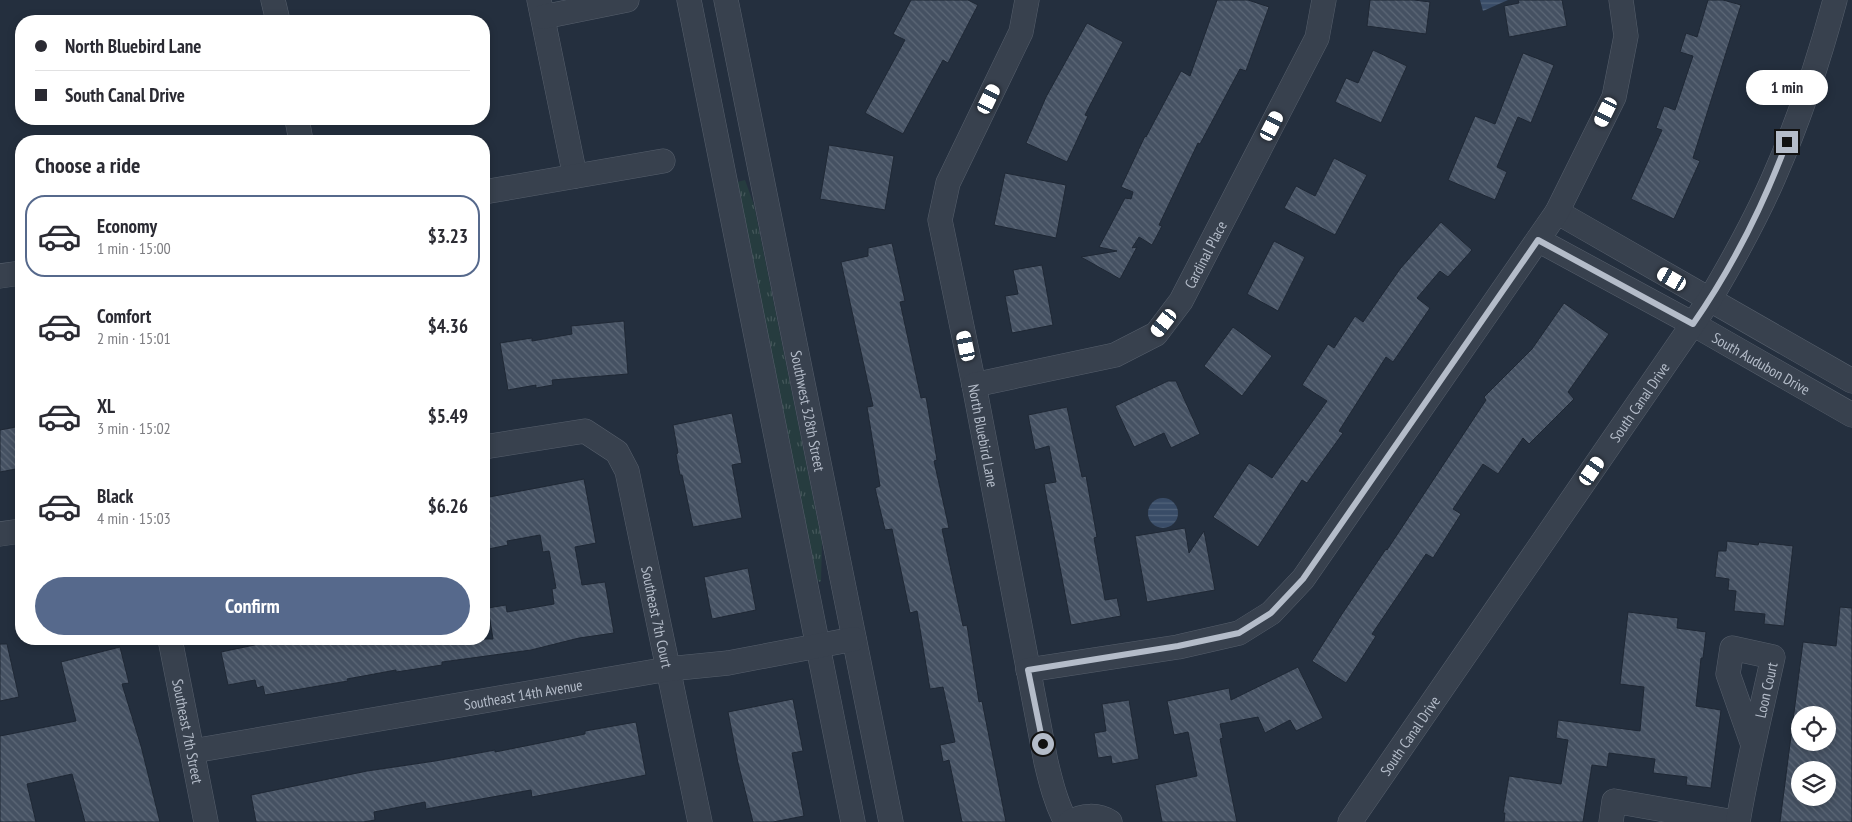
<!DOCTYPE html>
<meta charset="utf-8">
<style>
body{margin:0;font-family:"PT Sans Narrow",sans-serif;background:#f2f2f3;color:#2b2b33;height:100vh;display:flex;flex-direction:column;font-size:19px;white-space:nowrap}
*{box-sizing:border-box;margin:0}
p{font-size:16px;color:#7c7c81}
.icon{flex:none;width:28px;height:28px;fill:none;stroke:currentColor;stroke-width:2;stroke-linecap:round;stroke-linejoin:round}
.map{position:relative;flex:1;overflow:hidden}
.drawer{position:absolute;left:15px;top:135px;width:475px;height:510px;display:flex;flex-direction:column;background:#fff;border-radius:20px;box-shadow:0 2px 8px #0003}
.drawer>*{flex:none}
.guide{position:absolute;left:15px;top:15px;width:475px;height:110px;border-radius:20px;box-shadow:0 2px 8px #0003;display:grid;align-content:center;height:110px;padding:0 20px;background:#fff}
.tools{position:absolute;left:1791px;top:706px;display:grid;gap:10px}
.tools a{display:grid;place-items:center;width:45px;height:45px;border-radius:50%;background:#fff;box-shadow:0 2px 8px #0003;font-size:25px}
.end{position:absolute;width:22px;height:22px;margin:-11px;border:6px solid #b4bcc9;background:#111;box-shadow:0 0 0 2px #111}
.from{border-radius:50%}
.bubble{position:absolute;height:35px;border-radius:18px;background:#fff;box-shadow:0 2px 8px #0003;font-size:16px;font-weight:800;line-height:35px;text-align:center}
.car{position:absolute;width:15px;height:30px;margin:-15px -8px;border-radius:6px;box-shadow:0 0 4px 1px #0007;background:linear-gradient(#fff 24%,#345 0 40%,#fff 0 76%,#345 0 86%,#fff 0)}
.guide b{display:flex;align-items:center;gap:18px;height:48px;font-size:19px}
.guide b+b{border-top:1px solid #e1e1e2}
.guide i{width:12px;height:12px;background:#2b2b33}
ul{padding:0;list-style:none}
li{display:flex;align-items:center;gap:15px;height:82px;margin:0 10px 8px;padding:0 10px;border:2px solid transparent;border-radius:20px}
li div{flex:1}
li b{display:block;font-size:19px}
li em{font-style:normal;font-weight:800}
li.active{border-color:#56698c}
li>.icon{width:45px;height:45px;stroke-width:1.5}
h2{padding:0 20px;font-size:22px;line-height:60px}
.action{display:flex;gap:10px;margin-top:auto;padding:10px 20px}
.action a{flex:1;height:58px;border-radius:30px;background:#56698c;color:#fff;font-size:20px;font-weight:800;line-height:58px;text-align:center}
.map>svg:first-child{display:block}
.grass{fill:url(#grass-tufts)}
.water{fill:url(#water-rules)}
.building{fill:url(#building-back-hatch);stroke:#1f2835;fill-rule:evenodd}
.lines{fill:none;stroke-linecap:round;stroke-linejoin:round}
.minor-casing{stroke:#565f6c;stroke-width:25}
.minor{stroke:#38414e;stroke-width:24}
.route{stroke:#b4bcc9;stroke-width:6}
.labels{text-anchor:middle;dominant-baseline:central;stroke-width:4;stroke-linejoin:round;paint-order:stroke}
.street-label{font-size:15px;fill:#b4bcc9;stroke:#1d2633}
</style>
<div class="map">
<svg width="1852" height="822" viewBox="0 0 1852 822">
<defs>
<pattern id="grass-tufts" width="24" height="20" patternUnits="userSpaceOnUse" patternTransform="scale(1.25)"><rect width="24" height="20" fill="#263c3f"/><path d="M3 7l-1-3M5 7V3M7 7l1-3M15 17l-1-3M17 17v-4M19 17l1-3" fill="none" stroke="#435659"/></pattern>
<pattern id="water-rules" width="6" height="5" patternUnits="userSpaceOnUse" patternTransform="scale(1.25)"><rect width="6" height="5" fill="#394c67"/><path d="M0 2.5h6" fill="none" stroke="#53647b"/></pattern>
<pattern id="building-back-hatch" width="6" height="6" patternUnits="userSpaceOnUse" patternTransform="scale(1.25)"><rect width="6" height="6" fill="#455162"/><path d="M-1 5l2 2M0 0l6 6M5-1l2 2" fill="none" stroke="#5d6877"/></pattern>
</defs>
<rect width="100%" height="100%" fill="#242f3e"/>
<!-- grass -->
<polygon class="grass" points="745,180 754,205 822,542 821,581 820,582 817,580 737,182"/>
<!-- water -->
<g class="water">
<polygon points="1480,0 1508,0 1483,11"/>
<circle cx="1163" cy="513" r="15"/>
</g>
<!-- building -->
<g class="building">
<polygon points="911,0 968,0 978,5 948,63 943,60 903,134 865,113 905,40 893,34"/>
<polygon points="1217,0 1248,0 1269,7 1246,71 1240,69 1200,144 1198,143 1159,225 1162,226 1152,245 1139,237 1132,248 1137,247 1120,279 1081,257 1117,251 1099,247 1125,198 1131,199 1133,192 1121,187 1145,136 1146,137 1181,71 1190,76"/>
<polygon points="1370,0 1414,0 1430,2 1426,34 1367,26"/>
<polygon points="1518,0 1562,0 1567,26 1509,37 1504,6 1519,3"/>
<polygon points="1708,0 1723,0 1741,5 1693,158 1700,161 1674,219 1631,199 1662,130 1656,128 1664,106 1675,110 1693,56 1680,52 1686,33 1697,37"/>
<polygon points="1087,23 1123,42 1085,115 1088,116 1067,162 1026,143 1046,97"/>
<polygon points="1373,50 1407,66 1381,123 1335,102 1346,78 1358,83"/>
<polygon points="1523,53 1554,65 1531,123 1518,117 1497,167 1507,172 1495,200 1448,180 1475,116 1495,124"/>
<polygon points="829,145 894,156 885,210 820,199"/>
<polygon points="1334,158 1367,175 1335,235 1284,208 1296,186 1315,196"/>
<polygon points="1005,173 1066,185 1056,238 994,225"/>
<polygon points="1441,222 1472,250 1448,277 1440,271 1417,298 1430,308 1393,362 1386,357 1339,431 1343,433 1307,483 1302,480 1258,547 1213,517 1249,463 1272,478 1327,401 1302,385 1328,344 1334,348 1355,316 1363,322 1400,269"/>
<polygon points="1274,241 1305,257 1278,311 1247,294"/>
<polygon points="892,243 905,301 900,302 921,398 926,397 937,460 934,461 949,528 942,529 963,626 967,625 979,702 982,701 1006,822 962,822 949,760 943,762 940,745 955,742 943,687 930,689 917,611 910,613 892,529 885,530 875,488 880,486 867,407 873,406 841,262 868,256 868,248"/>
<polygon points="1042,265 1053,325 1012,333 1005,296 1018,294 1013,270"/>
<polygon points="1564,303 1609,334 1568,392 1574,399 1529,444 1523,438 1498,474 1483,464 1453,509 1461,514 1433,558 1426,554 1372,634 1376,636 1346,683 1312,661 1342,614 1386,549 1387,550 1486,400 1484,397 1532,349"/>
<polygon points="624,321 628,374 552,380 553,385 536,388 536,385 508,390 500,343 532,338 532,341 572,334 571,326"/>
<polygon points="1233,327 1272,356 1242,396 1204,366"/>
<polygon points="1168,381 1176,381 1200,434 1171,448 1164,433 1134,447 1115,406"/>
<polygon points="1067,407 1082,477 1086,476 1097,537 1094,538 1105,600 1117,598 1121,616 1071,625 1044,484 1056,482 1049,446 1035,450 1028,415"/>
<polygon points="732,413 742,463 732,465 742,518 693,527 682,475 680,475 676,454 678,453 673,425"/>
<polygon points="21,426 21,468 0,472 0,430"/>
<polygon points="584,479 596,543 575,547 582,585 605,582 614,633 579,638 531,650 442,662 442,665 396,672 396,670 347,679 348,681 265,695 263,686 257,688 255,680 228,685 221,652 283,639 493,639 488,608 506,605 507,612 554,604 552,589 556,588 549,551 543,552 540,535 507,541 508,545 484,550 484,498"/>
<polygon points="1185,528 1189,553 1204,531 1215,590 1147,602 1135,536"/>
<polygon points="1727,541 1758,545 1759,542 1793,546 1784,626 1764,624 1765,614 1734,611 1736,591 1728,590 1729,579 1715,577 1718,551 1726,551"/>
<polygon points="748,568 756,610 712,619 704,577"/>
<path d="M 1840,607 L 1852,608 L 1852,822 L 1780,822 L 1803,642 L 1836,646 ZM 1800,715 L 1828,715 L 1828,742 L 1800,742 ZM 1800,770 L 1828,770 L 1828,798 L 1800,798 Z"/>
<polygon points="1628,612 1678,618 1677,628 1706,632 1703,658 1701,658 1696,706 1721,710 1711,788 1686,785 1687,777 1653,773 1655,759 1609,753 1607,767 1592,765 1583,822 1504,822 1505,813 1503,813 1509,776 1561,784 1568,740 1556,738 1558,720 1640,731 1644,687 1620,684"/>
<polygon points="0,644 7,644 19,697 0,701"/>
<polygon points="120,647 129,683 122,684 141,746 160,822 85,822 72,774 27,784 36,822 0,822 0,736 76,721 61,662"/>
<polygon points="1298,667 1323,718 1296,731 1290,720 1265,733 1258,717 1220,724 1223,738 1220,739 1237,822 1162,822 1155,785 1197,776 1188,732 1174,735 1167,701 1229,688 1231,700"/>
<polygon points="793,699 803,751 792,753 804,816 773,822 753,822 738,763 728,712"/>
<polygon points="1129,700 1139,759 1112,764 1111,756 1098,758 1094,733 1106,731 1102,704"/>
<polygon points="636,722 646,775 532,797 531,790 426,809 425,802 374,812 375,820 363,822 256,822 251,795 367,771 435,761 495,750 495,752 585,734 585,731"/>
</g>
<g class="lines">
<defs>
<g id="minor">
<polyline points="273,0 278,21"/>
<polyline points="539,0 575,176"/>
<polyline points="689,0 853,822"/>
<path id="s1" d="M 726,0 L 891,822"/>
<path id="s2" d="M 1027,0 L 1021,32 L 948,183 L 940,220 L 974,385 L 1046,762 C 1051,783 1056,803 1066,822"/>
<polyline points="543,17 627,0"/>
<polyline points="297,119 301,141"/>
<polyline points="484,192 663,161"/>
<polyline points="1557,212 1852,381"/>
<path id="s3" d="M 1538,240 L 1693,324 L 1852,415"/>
<polyline points="0,276 21,273"/>
<path id="s4" d="M 974,385 L 1115,355 L 1156,334 L 1181,301 L 1317,38 L 1324,0"/>
<path id="s5" d="M 484,447 L 585,431 L 617,452 L 627,471 L 700,822"/>
<polyline points="0,534 21,531"/>
<path id="s6" d="M 170,639 L 206,822"/>
<polyline points="1028,670 1178,647 1239,633 1271,613 1303,579 1557,212 1614,97 1626,36 1621,0"/>
<path id="s7" d="M 193,751 L 668,669 L 728,663 L 854,639"/>
<path d="M 1070,822 C 1082,815 1098,814 1110,822"/>
<path id="s8" d="M 1350,822 L 1710,299 C 1733,260 1756,219 1774,177 C 1799,120 1819,60 1835,0"/>
<polyline points="1611,822 1614,801 1734,822"/>
<path id="s9" d="M 1738,822 C 1747,767 1761,712 1773,657 L 1732,648 L 1728,674 L 1753,745"/>
</g>
</defs>
<!-- minor casing -->
<use href="#minor" class="minor-casing"/>
<!-- minor -->
<use href="#minor" class="minor"/>
</g>
<g class="lines">
<!-- route -->
<path class="route" d="M 1043,744 L 1028,670 L 1178,646 L 1239,633 L 1271,613 L 1303,579 L 1538,240 L 1693,324 C 1732,268 1763,206 1787,142"/>
</g>
<g class="labels">
<!-- street labels -->
<g class="street-label">
<text stroke="none"><textPath href="#s4" startOffset="284">Cardinal Place</textPath></text>
<text stroke="none"><textPath href="#s3" startOffset="255">South Audubon Drive</textPath></text>
<text stroke="none"><textPath href="#s8" startOffset="510">South Canal Drive</textPath></text>
<text stroke="none"><textPath href="#s1" startOffset="419">Southwest 328th Street</textPath></text>
<text stroke="none"><textPath href="#s2" startOffset="458">North Bluebird Lane</textPath></text>
<text stroke="none"><textPath href="#s5" startOffset="311">Southeast 7th Court</textPath></text>
<text stroke="none"><textPath href="#s9" startOffset="135">Loon Court</textPath></text>
<text stroke="none"><textPath href="#s7" startOffset="335">Southeast 14th Avenue</textPath></text>
<text stroke="none"><textPath href="#s6" startOffset="94">Southeast 7th Street</textPath></text>
<text stroke="none"><textPath href="#s8" startOffset="105">South Canal Drive</textPath></text>
</g>
</g>
</svg>
<div class="tools">
<a><svg class="icon" aria-label="locate" viewBox="0 0 24 24"><circle cx="12" cy="12" r="6"/><path d="M12 2v4M12 18v4M2 12h4M18 12h4"/></svg></a>
<a><svg class="icon" aria-label="layers" viewBox="0 0 24 24"><path d="M12 4l9 5-9 5-9-5zM3 14l9 5 9-5"/></svg></a>
</div>
<i class="end from" style="left:1043px;top:744px"></i>
<i class="end" style="left:1787px;top:142px"></i>
<div class="bubble" style="left:1746px;top:70px;width:82px">1 min</div>
<i class="car" style="left:989px;top:99px;rotate:26deg"></i>
<i class="car" style="left:1606px;top:112px;rotate:206deg"></i>
<i class="car" style="left:1272px;top:126px;rotate:27deg"></i>
<i class="car" style="left:1672px;top:279px;rotate:300deg"></i>
<i class="car" style="left:1164px;top:323px;rotate:218deg"></i>
<i class="car" style="left:966px;top:346px;rotate:348deg"></i>
<i class="car" style="left:1592px;top:471px;rotate:35deg"></i>
<div class="guide">
<b><i class="from"></i>North Bluebird Lane</b>
<b><i></i>South Canal Drive</b>
</div>
<section class="drawer">
<h2>Choose a ride</h2>
<ul>
<li class="active"><svg class="icon" aria-label="car" viewBox="0 0 24 24"><path d="M5 17H2v-5l4-1 3-4h7l3 4 3 1v5h-3M9 17h6M6 11h13"/><circle cx="7" cy="17" r="2"/><circle cx="17" cy="17" r="2"/></svg><div><b>Economy</b><p>1 min · 15:00</p></div><em>$3.23</em></li>
<li><svg class="icon" aria-label="car" viewBox="0 0 24 24"><path d="M5 17H2v-5l4-1 3-4h7l3 4 3 1v5h-3M9 17h6M6 11h13"/><circle cx="7" cy="17" r="2"/><circle cx="17" cy="17" r="2"/></svg><div><b>Comfort</b><p>2 min · 15:01</p></div><em>$4.36</em></li>
<li><svg class="icon" aria-label="car" viewBox="0 0 24 24"><path d="M5 17H2v-5l4-1 3-4h7l3 4 3 1v5h-3M9 17h6M6 11h13"/><circle cx="7" cy="17" r="2"/><circle cx="17" cy="17" r="2"/></svg><div><b>XL</b><p>3 min · 15:02</p></div><em>$5.49</em></li>
<li><svg class="icon" aria-label="car" viewBox="0 0 24 24"><path d="M5 17H2v-5l4-1 3-4h7l3 4 3 1v5h-3M9 17h6M6 11h13"/><circle cx="7" cy="17" r="2"/><circle cx="17" cy="17" r="2"/></svg><div><b>Black</b><p>4 min · 15:03</p></div><em>$6.26</em></li>
</ul>
<div class="action"><a>Confirm</a></div>
</section>
</div>
